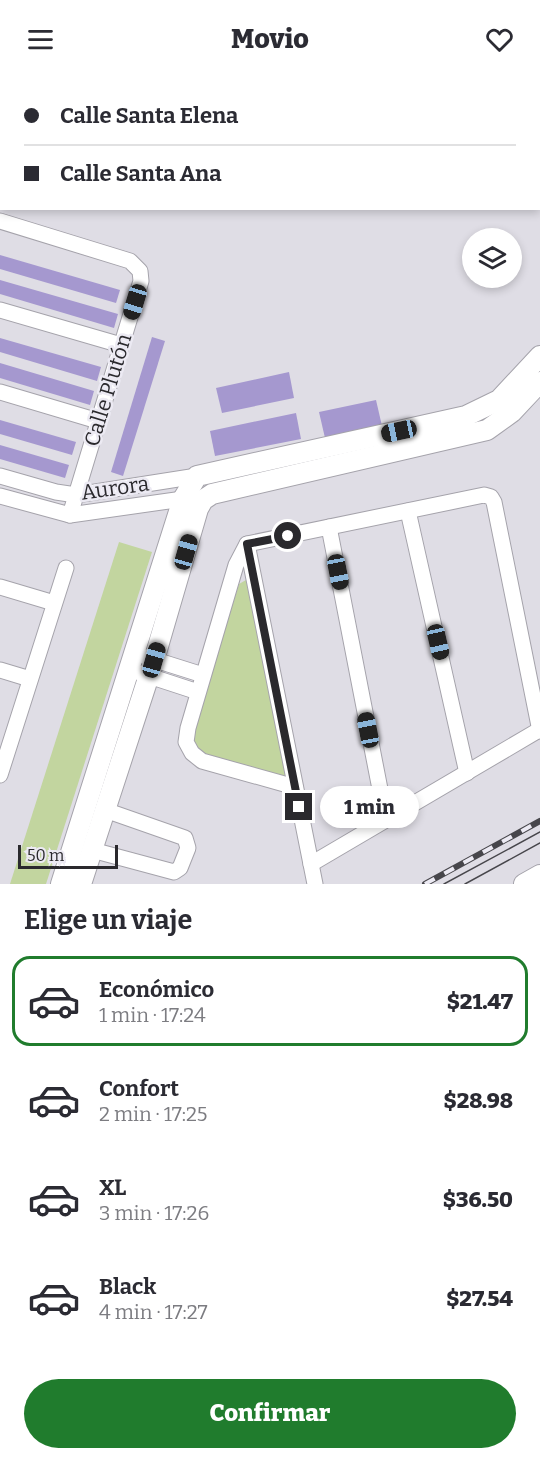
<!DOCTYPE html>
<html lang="es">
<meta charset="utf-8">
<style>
body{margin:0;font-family:Bitter,serif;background:#f7f7f7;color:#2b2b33;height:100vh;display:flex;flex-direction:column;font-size:22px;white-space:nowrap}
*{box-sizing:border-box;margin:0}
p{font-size:20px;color:#7c7c81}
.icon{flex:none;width:33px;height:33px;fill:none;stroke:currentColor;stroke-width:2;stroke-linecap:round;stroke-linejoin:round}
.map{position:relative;height:806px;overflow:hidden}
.side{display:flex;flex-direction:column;background:#fff;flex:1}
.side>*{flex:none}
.top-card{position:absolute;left:0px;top:0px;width:540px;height:132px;box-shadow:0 3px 9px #0003;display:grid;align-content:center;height:132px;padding:0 24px;background:#fff}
.fabs{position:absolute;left:462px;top:150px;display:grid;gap:12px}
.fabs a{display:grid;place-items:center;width:60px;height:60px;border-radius:50%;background:#fff;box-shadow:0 3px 9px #0003;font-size:30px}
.scale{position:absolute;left:18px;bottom:15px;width:100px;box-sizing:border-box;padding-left:6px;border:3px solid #2a292d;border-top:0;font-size:16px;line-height:21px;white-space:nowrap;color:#2a292d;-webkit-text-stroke:4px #eceaf3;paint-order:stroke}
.end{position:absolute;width:27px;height:27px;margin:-14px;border:8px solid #2a292d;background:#fff;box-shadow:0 0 0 3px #fff}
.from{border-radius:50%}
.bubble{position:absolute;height:42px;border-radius:21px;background:#fff;box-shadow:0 3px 9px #0003;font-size:20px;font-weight:800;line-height:42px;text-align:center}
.car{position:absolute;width:18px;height:36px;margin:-18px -9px;border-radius:8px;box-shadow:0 0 4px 2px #0007;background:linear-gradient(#222 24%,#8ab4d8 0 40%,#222 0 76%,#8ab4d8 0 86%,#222 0)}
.top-card b{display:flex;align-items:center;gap:21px;height:57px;font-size:22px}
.top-card b+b{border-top:2px solid #e1e1e2}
.top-card i{width:15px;height:15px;background:#2b2b33}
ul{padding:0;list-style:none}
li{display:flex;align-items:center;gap:18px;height:90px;margin:0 12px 9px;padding:0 12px;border:3px solid transparent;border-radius:18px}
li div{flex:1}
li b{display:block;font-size:22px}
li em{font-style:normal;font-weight:800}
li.current{border-color:#207c2d}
li>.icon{width:54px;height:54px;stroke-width:1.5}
h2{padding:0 24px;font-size:27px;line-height:72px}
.action{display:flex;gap:12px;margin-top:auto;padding:12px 24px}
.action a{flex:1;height:69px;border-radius:36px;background:#207c2d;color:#fff;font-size:24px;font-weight:800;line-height:69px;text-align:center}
header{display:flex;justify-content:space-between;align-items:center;height:78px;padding:0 24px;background:#fff;font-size:27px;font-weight:800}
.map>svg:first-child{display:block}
.green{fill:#c2d59f}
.building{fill:#a598cf}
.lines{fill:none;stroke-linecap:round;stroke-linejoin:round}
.minor-casing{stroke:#a5a3ab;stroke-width:17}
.major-casing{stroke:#a5a3ab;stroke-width:22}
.minor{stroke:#fff;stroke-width:15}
.major{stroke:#fff;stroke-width:20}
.tram{stroke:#47464b;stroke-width:1.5}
.rail-casing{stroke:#47464b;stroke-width:6}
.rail{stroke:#eceaf3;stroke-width:4;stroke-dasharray:11;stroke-linecap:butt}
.route{stroke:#2a292d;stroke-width:8}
.labels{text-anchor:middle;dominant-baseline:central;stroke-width:5;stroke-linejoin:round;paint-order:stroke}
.street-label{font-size:21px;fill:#2a292d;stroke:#eceaf3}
</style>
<header><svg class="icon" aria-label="menu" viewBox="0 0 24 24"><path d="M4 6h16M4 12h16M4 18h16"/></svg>Movio<svg class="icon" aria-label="heart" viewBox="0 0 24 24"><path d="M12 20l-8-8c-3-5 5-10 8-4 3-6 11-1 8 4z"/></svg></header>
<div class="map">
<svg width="540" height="806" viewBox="0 0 540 806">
<rect width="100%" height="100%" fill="#dfdde5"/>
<!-- green -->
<g class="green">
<polygon points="119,464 152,474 46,806 10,806"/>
<polygon points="246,502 286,701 207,678 195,671 191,660 239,506"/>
</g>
<!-- building -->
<g class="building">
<polygon points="0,177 120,212 116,225 0,191"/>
<polygon points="0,202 118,236 114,250 0,216"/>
<polygon points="152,259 165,263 123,398 111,394"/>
<polygon points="0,260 101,289 97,303 0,274"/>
<polygon points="0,285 94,313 90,327 0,300"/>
<polygon points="289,294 294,320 222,335 216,310"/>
<polygon points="376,322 382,348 325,360 319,334"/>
<polygon points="296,335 301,361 215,378 210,353"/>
<polygon points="0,342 76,364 72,377 0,356"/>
<polygon points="0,367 69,387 65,400 0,381"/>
</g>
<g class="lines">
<defs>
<g id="minor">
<polyline points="58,0 63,2"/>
<polyline points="504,0 507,2"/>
<polyline points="191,2 192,0"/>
<polyline points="538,20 540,21"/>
<polyline points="0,143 130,183 140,193 141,203 70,437"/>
<polyline points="0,232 121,267"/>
<polyline points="0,314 98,343"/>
<polyline points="0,398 56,414 76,417 197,398"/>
<polyline points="0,418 70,437 183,421"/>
<polyline points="408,433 467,695"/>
<polyline points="329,449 386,742"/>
<polyline points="247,466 315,806"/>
<polyline points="0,509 54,525"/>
<polyline points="146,579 203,597"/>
<polyline points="0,592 30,601"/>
<polyline points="140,595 198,614"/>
<polyline points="0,697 66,490"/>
<polyline points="295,709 202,683 192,675 186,664 188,650 236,487 247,466 484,417 491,419 494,424 540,653"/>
<polyline points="92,772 174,794 180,790 188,770 185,760 105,732"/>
<polyline points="311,786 539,652"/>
</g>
<g id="major">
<polyline points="61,806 183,421 197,398 466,338 499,322 540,278"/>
<polyline points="81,806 154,582 198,431 203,422 212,416 487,352 512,334 540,304"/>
<polyline points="524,806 540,797"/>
</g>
</defs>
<!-- minor casing -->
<use href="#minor" class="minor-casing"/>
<!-- major casing -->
<use href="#major" class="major-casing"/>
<!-- minor -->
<use href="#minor" class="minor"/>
<!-- major -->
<use href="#major" class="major"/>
<!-- tram -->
<g class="tram">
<polyline points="444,806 540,754"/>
<polyline points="465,806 540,765"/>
</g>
<defs>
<polyline id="rail" points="425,806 540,743"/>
</defs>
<!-- rail casing -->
<use href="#rail" class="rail-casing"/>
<!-- rail -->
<use href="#rail" class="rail"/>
</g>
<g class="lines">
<!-- route -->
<polyline class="route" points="288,458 247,466 299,729"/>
</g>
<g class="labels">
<!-- street labels -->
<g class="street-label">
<text transform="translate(108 312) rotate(-73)">Calle Plutón</text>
<text transform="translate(115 410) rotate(-8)">Aurora</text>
</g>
</g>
</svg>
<div class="fabs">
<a><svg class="icon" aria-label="layers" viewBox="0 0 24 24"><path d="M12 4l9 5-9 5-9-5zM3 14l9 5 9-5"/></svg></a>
</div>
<div class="scale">50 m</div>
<i class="end from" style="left:288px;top:458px"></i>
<i class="end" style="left:299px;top:729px"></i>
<div class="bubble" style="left:320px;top:708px;width:99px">1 min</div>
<i class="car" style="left:135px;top:224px;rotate:197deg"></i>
<i class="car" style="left:399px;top:353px;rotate:258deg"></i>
<i class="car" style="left:186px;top:474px;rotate:16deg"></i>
<i class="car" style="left:338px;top:494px;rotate:169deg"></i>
<i class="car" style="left:438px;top:564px;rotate:167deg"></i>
<i class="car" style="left:154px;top:582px;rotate:16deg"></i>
<i class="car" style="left:368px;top:652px;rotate:349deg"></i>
<div class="top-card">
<b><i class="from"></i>Calle Santa Elena</b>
<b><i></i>Calle Santa Ana</b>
</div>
</div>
<section class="side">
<h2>Elige un viaje</h2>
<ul>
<li class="current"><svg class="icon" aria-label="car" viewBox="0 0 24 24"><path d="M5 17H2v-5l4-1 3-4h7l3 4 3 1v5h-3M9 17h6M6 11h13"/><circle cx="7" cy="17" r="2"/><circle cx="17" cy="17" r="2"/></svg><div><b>Económico</b><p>1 min · 17:24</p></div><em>$21.47</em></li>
<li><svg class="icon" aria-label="car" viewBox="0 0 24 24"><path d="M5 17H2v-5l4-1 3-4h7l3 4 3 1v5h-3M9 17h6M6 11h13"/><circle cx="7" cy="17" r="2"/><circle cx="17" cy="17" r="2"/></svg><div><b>Confort</b><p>2 min · 17:25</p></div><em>$28.98</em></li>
<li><svg class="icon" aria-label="car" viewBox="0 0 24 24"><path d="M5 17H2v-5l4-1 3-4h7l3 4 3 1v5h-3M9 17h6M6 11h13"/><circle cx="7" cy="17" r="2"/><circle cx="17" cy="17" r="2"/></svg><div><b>XL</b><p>3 min · 17:26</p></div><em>$36.50</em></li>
<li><svg class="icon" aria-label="car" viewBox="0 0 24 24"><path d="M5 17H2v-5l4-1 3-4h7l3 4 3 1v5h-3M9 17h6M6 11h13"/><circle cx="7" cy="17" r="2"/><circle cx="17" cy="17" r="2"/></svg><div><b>Black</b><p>4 min · 17:27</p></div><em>$27.54</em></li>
</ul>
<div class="action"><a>Confirmar</a></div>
</section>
